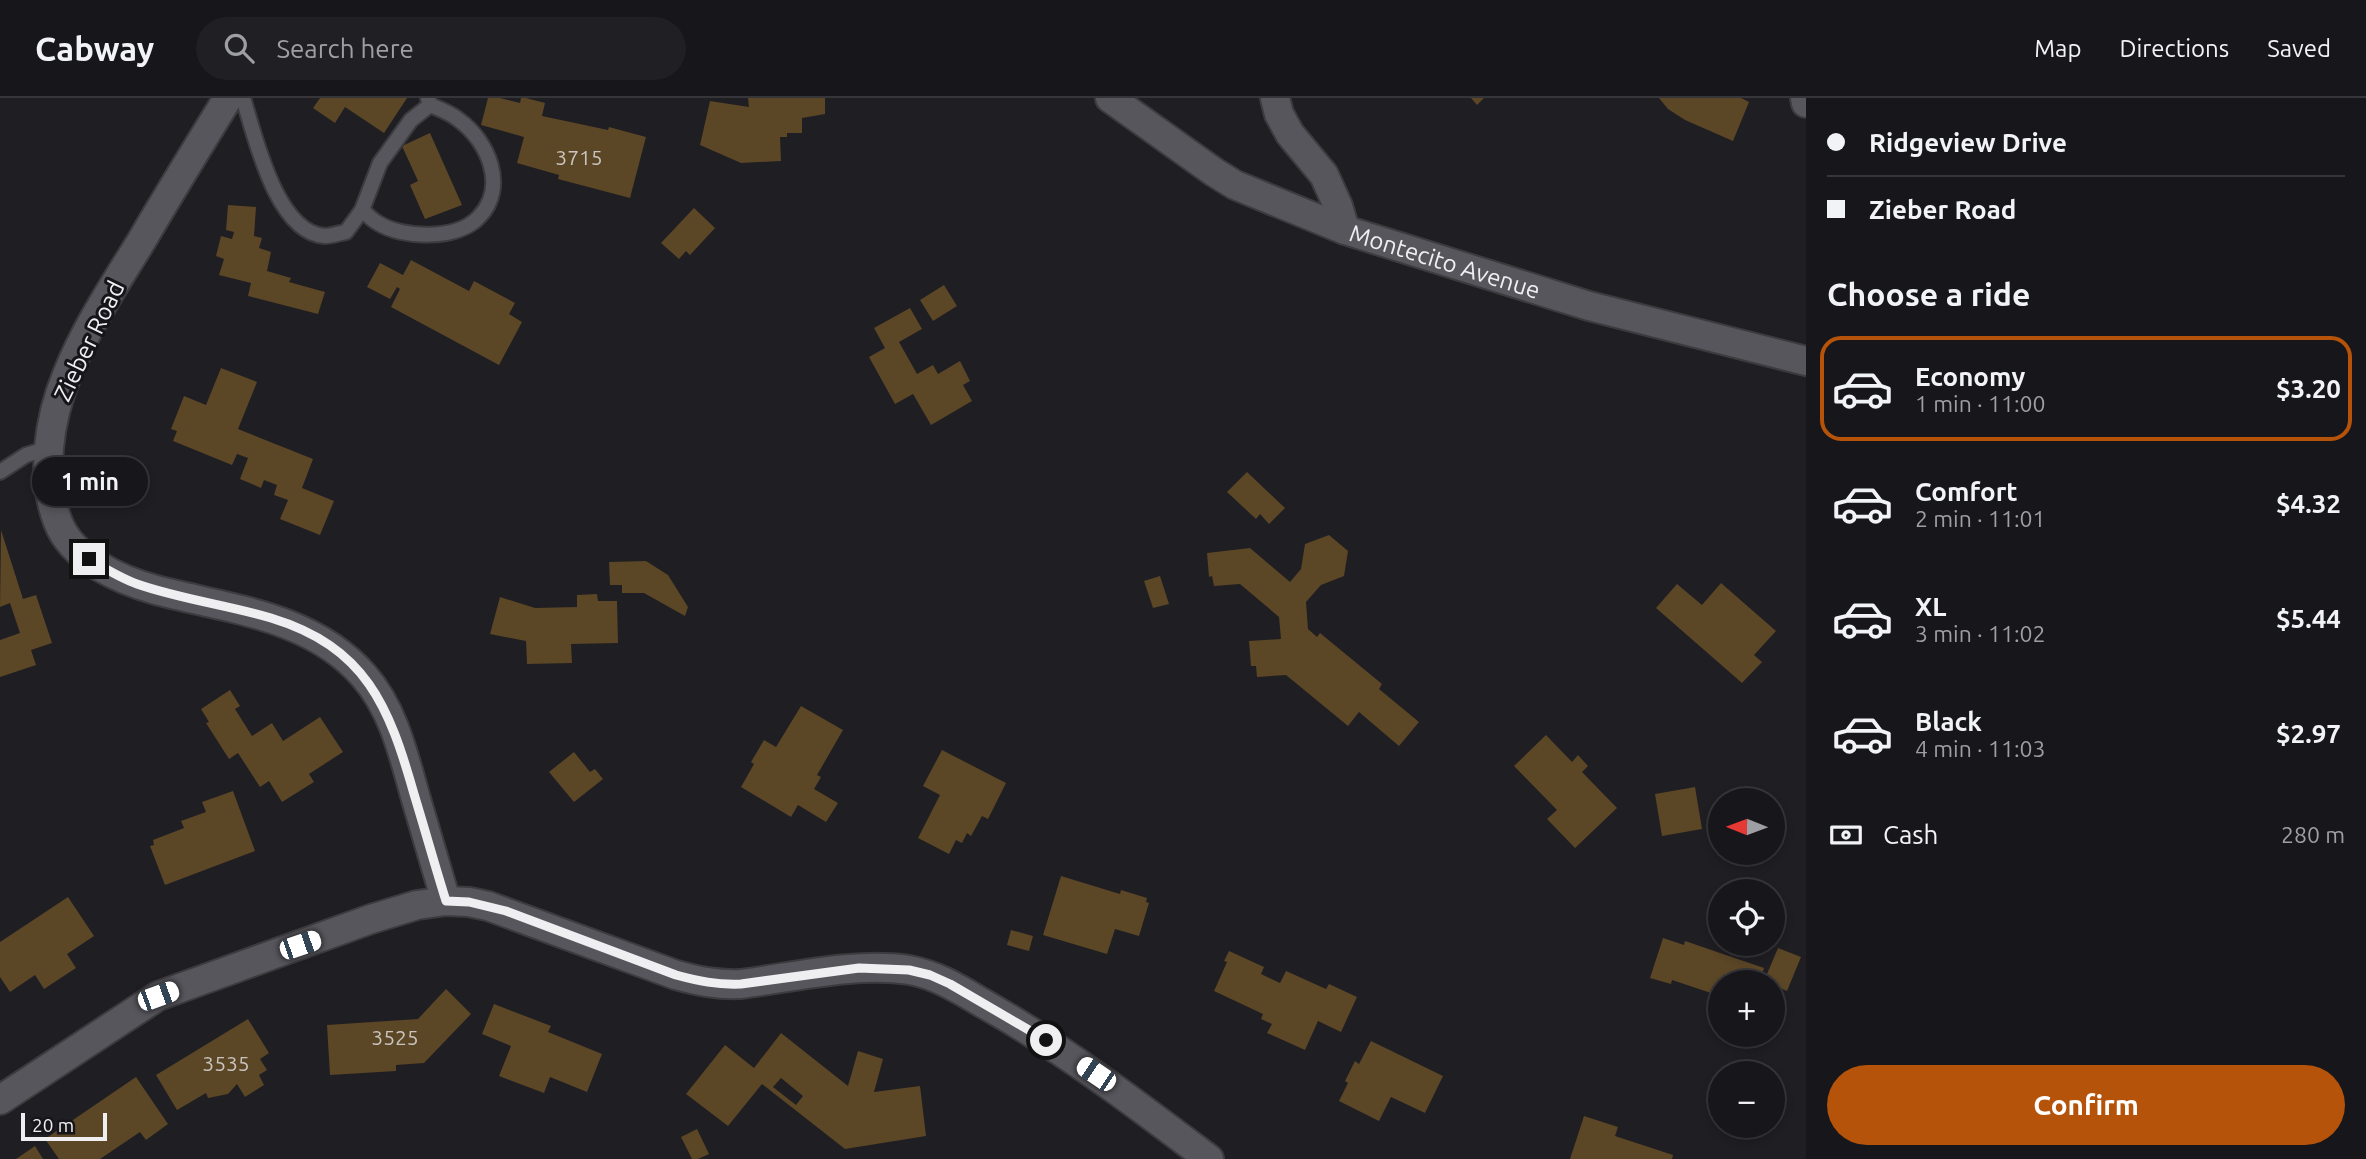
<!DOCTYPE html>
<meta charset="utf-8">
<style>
body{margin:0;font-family:Ubuntu,sans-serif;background:#201f23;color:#f1f3f6;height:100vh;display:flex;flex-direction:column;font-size:26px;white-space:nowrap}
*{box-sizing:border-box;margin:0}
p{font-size:23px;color:#9e9fa2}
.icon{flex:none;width:38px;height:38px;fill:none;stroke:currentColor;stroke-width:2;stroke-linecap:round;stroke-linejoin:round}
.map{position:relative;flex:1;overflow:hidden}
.details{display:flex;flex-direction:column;background:#17161a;width:560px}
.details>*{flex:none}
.hud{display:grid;align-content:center;height:154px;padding:0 21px;background:#17161a}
.needle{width:46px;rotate:271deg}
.tools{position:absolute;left:1708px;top:690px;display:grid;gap:14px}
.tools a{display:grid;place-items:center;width:77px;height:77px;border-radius:50%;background:#17161a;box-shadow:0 4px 10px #0003,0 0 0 2px #363539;font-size:35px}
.scale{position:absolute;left:21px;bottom:18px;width:86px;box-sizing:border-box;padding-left:7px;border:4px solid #efeff2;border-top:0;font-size:19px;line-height:24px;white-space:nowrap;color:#efeff2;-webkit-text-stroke:5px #161519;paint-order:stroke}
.end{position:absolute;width:32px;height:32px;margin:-16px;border:9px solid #efeff2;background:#111;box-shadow:0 0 0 4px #111}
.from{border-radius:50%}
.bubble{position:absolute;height:49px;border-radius:24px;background:#17161a;box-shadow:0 4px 10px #0003,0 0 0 2px #363539;font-size:23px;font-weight:700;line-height:49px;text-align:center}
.car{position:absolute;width:21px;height:42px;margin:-21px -10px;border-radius:9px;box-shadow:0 0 5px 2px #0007;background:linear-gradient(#fff 24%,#345 0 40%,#fff 0 76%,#345 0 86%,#fff 0)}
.hud b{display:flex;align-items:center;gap:24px;height:66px;font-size:26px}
.hud b+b{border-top:2px solid #363539}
.hud i{width:18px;height:18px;background:#f1f3f6}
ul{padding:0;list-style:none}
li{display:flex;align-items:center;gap:21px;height:105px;margin:0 14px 10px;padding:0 7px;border:4px solid transparent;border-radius:21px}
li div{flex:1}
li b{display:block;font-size:26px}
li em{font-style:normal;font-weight:700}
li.selected{border-color:#b45309}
li>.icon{width:63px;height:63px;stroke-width:1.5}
h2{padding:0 21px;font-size:32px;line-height:84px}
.pay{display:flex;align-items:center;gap:18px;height:77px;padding:0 21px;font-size:26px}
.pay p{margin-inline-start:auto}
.cta{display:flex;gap:14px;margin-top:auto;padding:14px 21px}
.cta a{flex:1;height:80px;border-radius:42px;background:#b45309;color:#fff;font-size:28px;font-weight:700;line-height:80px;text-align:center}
header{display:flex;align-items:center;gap:42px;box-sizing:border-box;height:98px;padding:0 35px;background:#17161a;border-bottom:2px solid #363539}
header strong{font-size:33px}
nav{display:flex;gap:38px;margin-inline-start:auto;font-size:24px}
.search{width:490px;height:63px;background:#201f23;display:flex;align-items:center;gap:18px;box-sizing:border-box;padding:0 24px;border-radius:38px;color:#9e9fa2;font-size:26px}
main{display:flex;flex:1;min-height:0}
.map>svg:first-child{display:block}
.building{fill:#5b4626;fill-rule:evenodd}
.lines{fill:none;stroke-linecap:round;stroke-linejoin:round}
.service-casing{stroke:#3c3b3f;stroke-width:18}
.minor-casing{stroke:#3c3b3f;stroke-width:32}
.service{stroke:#57565c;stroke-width:14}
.minor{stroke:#57565c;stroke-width:28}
.route{stroke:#efeff2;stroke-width:9}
.labels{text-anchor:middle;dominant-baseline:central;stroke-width:6;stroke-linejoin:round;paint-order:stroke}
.number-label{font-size:21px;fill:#cac5bf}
.street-label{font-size:24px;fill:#efeff2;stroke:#161519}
</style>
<header>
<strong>Cabway</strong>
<div class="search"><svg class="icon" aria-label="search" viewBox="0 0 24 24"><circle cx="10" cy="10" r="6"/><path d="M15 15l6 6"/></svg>Search here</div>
<nav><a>Map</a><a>Directions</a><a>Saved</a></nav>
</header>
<main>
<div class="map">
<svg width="1806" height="1061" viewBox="0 0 1806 1061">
<rect width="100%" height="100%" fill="#1f1e23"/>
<!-- building -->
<g class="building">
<polygon points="320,0 407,0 384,35 345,9 335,25 313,10"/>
<polygon points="488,0 500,0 520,5 521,0 526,0 545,5 542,18 608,32 609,29 646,39 630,100 558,81 559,77 517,65 524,39 481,27"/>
<polygon points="748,0 825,0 825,16 802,20 802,35 787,35 787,39 780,39 781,63 741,65 700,47 710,3 749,9"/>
<polygon points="1471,0 1484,0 1477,7"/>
<polygon points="1659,0 1741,0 1749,4 1733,43 1685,22 1668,11"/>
<polygon points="430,35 462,107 425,121 410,87 418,83 402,48"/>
<polygon points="228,107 256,109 254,138 262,140 259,150 271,154 267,173 291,180 289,184 325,194 318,216 248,198 251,185 219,177 224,161 216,158 221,138 232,141 234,134 226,132"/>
<polygon points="694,110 715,130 690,157 686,153 679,161 661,145"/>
<polygon points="411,162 469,193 474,183 515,205 509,216 522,224 499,267 391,209 400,191 397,189 390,201 367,189 380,165 403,177"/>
<polygon points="944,187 957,208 933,223 920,202"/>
<polygon points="910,210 922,231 899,244 917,276 933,267 938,276 960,263 970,283 963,287 972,303 931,327 913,296 895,306 869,259 885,250 874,230"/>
<polygon points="221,270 257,284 238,331 313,361 302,390 334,403 320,437 280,421 288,402 274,397 277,387 264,382 261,390 240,381 248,360 237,356 232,367 173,343 177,333 171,331 184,298 206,307"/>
<polygon points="1247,374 1285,410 1269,426 1260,416 1256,421 1227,394"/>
<polygon points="1,432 23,501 36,497 52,545 31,552 36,567 0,579 0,542 20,535 10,505 0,509"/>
<polygon points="1329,437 1348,453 1344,478 1321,487 1306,504 1308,531 1317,539 1320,535 1382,586 1379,591 1419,624 1399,648 1359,614 1348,628 1286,577 1257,579 1256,568 1251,568 1249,543 1281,541 1279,519 1240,486 1214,488 1212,478 1209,479 1207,455 1250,450 1290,484 1301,471 1305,446"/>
<polygon points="646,463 668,477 688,509 685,518 644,495 622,495 622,487 610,487 609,464"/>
<polygon points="1160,478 1169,506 1153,510 1144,483"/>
<polygon points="1721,485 1776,533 1754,557 1762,564 1742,585 1656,510 1677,486 1702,507"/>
<polygon points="597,496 598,503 617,503 618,545 571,546 572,565 527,566 526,543 490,536 500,499 535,510 577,509 577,497"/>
<polygon points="230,592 240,608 235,611 252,638 272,625 283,643 320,619 343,654 309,676 314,684 282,704 269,683 260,689 238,655 229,661 206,625 209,624 201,611"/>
<polygon points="801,608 843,632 817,677 821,679 814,691 838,705 826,724 798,707 791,719 741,689 754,666 751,664 764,642 776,649"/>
<polygon points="1546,637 1572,664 1578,657 1588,668 1582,674 1617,710 1575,750 1547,721 1557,712 1514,668"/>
<polygon points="942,652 1006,685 988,721 982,718 971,738 967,735 962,745 956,742 949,756 918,740 940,697 923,688"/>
<polygon points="574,654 590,674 595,671 603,681 574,704 549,674"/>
<polygon points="1695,689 1702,731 1662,738 1655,696"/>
<polygon points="233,693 255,753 165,787 150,748 154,747 153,742 184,730 181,723 206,714 202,704"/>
<polygon points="1061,778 1120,796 1121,792 1147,800 1146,804 1149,805 1139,838 1115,831 1107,856 1043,837"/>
<polygon points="68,799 94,838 67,856 76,870 44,891 35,877 10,894 0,879 0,844"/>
<polygon points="1011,832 1033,838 1029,853 1007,847"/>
<polygon points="1663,840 1684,847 1685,843 1764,870 1760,884 1720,884 1720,898 1672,882 1671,886 1650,880"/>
<polygon points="1778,850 1801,859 1787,893 1773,887 1773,884 1764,883"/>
<polygon points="1229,853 1264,869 1261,876 1280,885 1286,873 1326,891 1329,886 1357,899 1341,934 1318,923 1305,952 1267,935 1272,926 1261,921 1263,916 1214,893 1227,864 1224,863"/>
<polygon points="446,891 471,916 424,965 396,967 396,973 330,977 327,927 418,921"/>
<polygon points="494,906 551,928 548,934 602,956 587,994 550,979 544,995 499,978 511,948 482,936"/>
<polygon points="248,921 269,955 260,961 267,972 259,977 264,987 245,999 237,986 228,996 208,1000 206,995 177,1012 156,977"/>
<path d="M 781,935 L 848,988 L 858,953 L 883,961 L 874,994 L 920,988 L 926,1038 L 845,1051 L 762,986 L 728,1028 L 686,996 L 725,947 L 754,970 ZM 781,980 L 803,998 L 796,1007 L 773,989 Z"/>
<polygon points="1371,943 1443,978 1425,1015 1391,999 1379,1023 1339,1003 1348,985 1345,983 1355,963 1359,966"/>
<polygon points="136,979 168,1026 146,1042 140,1034 100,1061 59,1061 45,1041"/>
<polygon points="1584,1018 1618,1029 1615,1038 1673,1057 1672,1061 1570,1061"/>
<polygon points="697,1031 709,1056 698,1061 692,1061 681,1039"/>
<polygon points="35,1048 43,1061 16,1061"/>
</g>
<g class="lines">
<defs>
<g id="service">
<path d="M 243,0 C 255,38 276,135 325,138 C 331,138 340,135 346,134 L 362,112 L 380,65 L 411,22 L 430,7 L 428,0"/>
<path d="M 362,112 C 367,116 372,122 378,125 C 403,141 458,142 479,119 C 508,89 488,43 459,22 C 451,15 440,11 430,7"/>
<polyline points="0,374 26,357 49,350"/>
</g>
<g id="minor">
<path d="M 228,0 C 199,47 170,94 142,142 C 115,186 86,229 67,277 C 49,321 40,378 58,424 C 72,461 120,482 156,492 C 229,511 312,518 364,578 C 394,612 404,659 416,701 C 426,735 436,769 446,803"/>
<path id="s1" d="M 1110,0 L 1214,74 L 1235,87 L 1345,132 L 1589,208 L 1806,263"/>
<polyline points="1275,0 1279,16 1290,36 1324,77 1338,108 1345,132"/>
<polyline points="1805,0 1806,5"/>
<path d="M 0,1002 L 158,898 L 371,821 L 417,807 L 446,803 L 469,804 L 488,808 L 676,877 C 698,883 717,887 741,886 C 794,879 856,864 909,872 C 938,877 962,893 986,907 C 1065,952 1136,1006 1209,1061"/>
</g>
</defs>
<!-- service casing -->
<use href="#service" class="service-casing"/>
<!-- minor casing -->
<use href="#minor" class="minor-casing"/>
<!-- service -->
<use href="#service" class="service"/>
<!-- minor -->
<use href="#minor" class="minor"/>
</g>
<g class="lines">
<!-- route -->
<path class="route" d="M 89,461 C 104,470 120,480 137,486 C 180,501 227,507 271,520 C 366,549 389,608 414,696 C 425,732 435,768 446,803 L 469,804 L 506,813 L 676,877 C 698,883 717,887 741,886 L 859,870 L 909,872 L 930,877 L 950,886 L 1046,942"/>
</g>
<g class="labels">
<!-- number labels -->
<g class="number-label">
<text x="579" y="59">3715</text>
<text x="395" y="939">3525</text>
<text x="226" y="965">3535</text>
</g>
<!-- street labels -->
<g class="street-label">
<text stroke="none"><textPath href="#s1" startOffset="376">Montecito Avenue</textPath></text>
<text transform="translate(89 243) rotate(-64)">Zieber Road</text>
</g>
</g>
</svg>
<div class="tools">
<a><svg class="needle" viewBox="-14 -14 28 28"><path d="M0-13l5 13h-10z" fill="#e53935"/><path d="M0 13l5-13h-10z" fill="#9e9fa2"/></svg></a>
<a><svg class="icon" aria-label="locate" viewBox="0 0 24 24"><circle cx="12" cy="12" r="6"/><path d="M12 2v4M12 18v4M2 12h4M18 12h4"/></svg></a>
<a>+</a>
<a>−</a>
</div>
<div class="scale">20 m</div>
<i class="end from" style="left:1046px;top:942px"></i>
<i class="end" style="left:89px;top:461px"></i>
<div class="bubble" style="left:32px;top:359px;width:116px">1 min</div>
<i class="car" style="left:300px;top:847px;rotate:71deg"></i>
<i class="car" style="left:158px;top:898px;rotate:70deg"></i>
<i class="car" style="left:1096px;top:976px;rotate:304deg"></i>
</div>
<section class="details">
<div class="hud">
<b><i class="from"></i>Ridgeview Drive</b>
<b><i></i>Zieber Road</b>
</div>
<h2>Choose a ride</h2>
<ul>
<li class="selected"><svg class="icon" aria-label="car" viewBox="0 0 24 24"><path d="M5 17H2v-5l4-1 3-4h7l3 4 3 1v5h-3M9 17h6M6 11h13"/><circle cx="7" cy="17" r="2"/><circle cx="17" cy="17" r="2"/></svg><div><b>Economy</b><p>1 min · 11:00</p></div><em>$3.20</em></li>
<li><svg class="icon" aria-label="car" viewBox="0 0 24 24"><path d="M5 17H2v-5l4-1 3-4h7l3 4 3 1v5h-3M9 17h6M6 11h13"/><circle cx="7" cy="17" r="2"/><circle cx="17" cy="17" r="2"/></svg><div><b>Comfort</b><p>2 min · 11:01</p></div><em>$4.32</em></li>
<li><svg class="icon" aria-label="car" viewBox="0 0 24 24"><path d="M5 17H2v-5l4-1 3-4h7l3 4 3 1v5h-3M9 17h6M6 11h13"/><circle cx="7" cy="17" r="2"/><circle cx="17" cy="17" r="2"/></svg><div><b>XL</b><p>3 min · 11:02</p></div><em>$5.44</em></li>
<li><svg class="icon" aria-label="car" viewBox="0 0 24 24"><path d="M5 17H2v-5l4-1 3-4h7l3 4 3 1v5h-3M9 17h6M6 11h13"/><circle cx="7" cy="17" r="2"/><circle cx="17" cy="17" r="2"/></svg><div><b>Black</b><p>4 min · 11:03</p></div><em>$2.97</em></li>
</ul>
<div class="pay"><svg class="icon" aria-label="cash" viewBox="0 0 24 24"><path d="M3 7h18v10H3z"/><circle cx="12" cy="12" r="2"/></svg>Cash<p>280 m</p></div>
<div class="cta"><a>Confirm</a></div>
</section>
</main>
